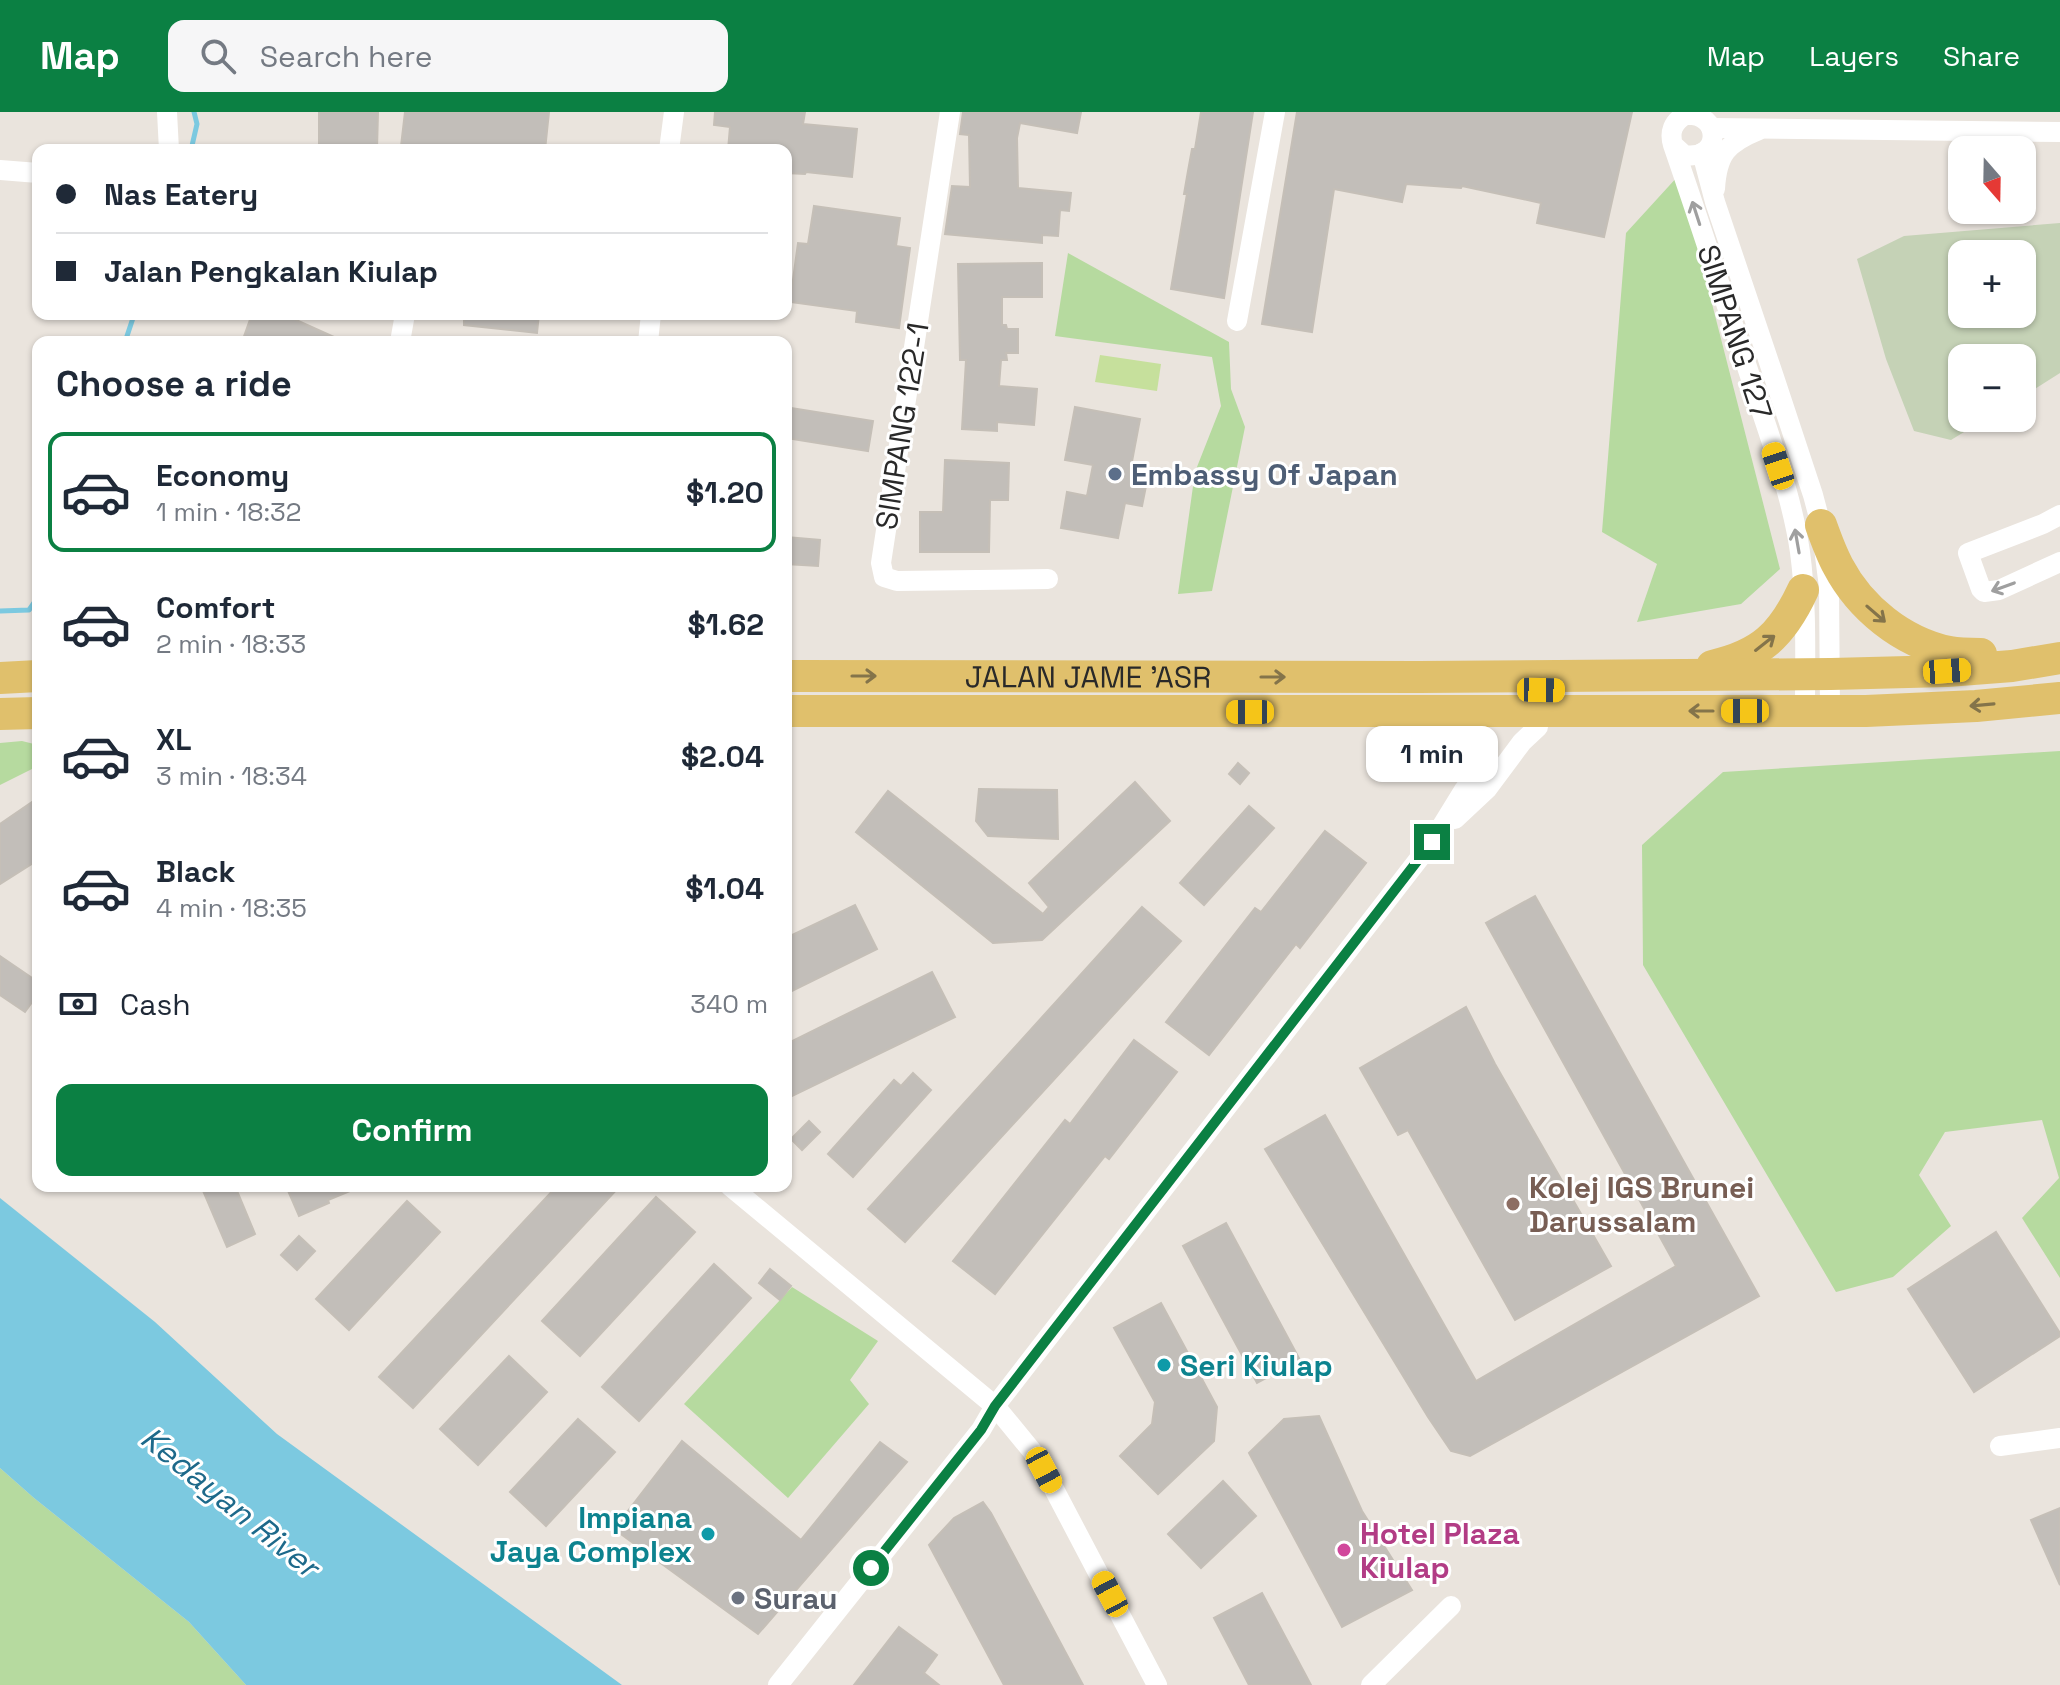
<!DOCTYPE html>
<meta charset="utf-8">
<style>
body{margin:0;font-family:"Space Grotesk",sans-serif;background:#f6f6f7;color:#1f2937;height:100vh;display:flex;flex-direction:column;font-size:30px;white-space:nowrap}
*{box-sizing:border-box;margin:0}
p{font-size:26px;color:#747a83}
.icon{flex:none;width:44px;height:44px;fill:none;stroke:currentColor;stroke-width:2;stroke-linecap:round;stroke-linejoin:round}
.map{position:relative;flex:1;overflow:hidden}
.sheet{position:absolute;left:32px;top:224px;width:760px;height:856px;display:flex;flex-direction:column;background:#fff;border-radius:16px;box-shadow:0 2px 6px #0004}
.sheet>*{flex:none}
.guide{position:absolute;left:32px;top:32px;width:760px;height:176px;border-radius:16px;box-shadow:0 2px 6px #0004;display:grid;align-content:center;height:176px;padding:0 24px;background:#fff}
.needle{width:52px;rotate:160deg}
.fabs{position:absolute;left:1948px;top:24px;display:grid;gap:16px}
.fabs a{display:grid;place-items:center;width:88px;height:88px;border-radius:16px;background:#fff;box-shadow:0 2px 6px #0004;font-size:40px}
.end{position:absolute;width:36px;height:36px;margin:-18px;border:10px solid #0b8043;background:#fff;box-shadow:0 0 0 4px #fff}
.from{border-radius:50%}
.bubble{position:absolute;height:56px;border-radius:16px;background:#fff;box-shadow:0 2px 6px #0004;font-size:26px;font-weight:700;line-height:56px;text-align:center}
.car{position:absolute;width:24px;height:48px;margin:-24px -12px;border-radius:10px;box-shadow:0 0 6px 2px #0007;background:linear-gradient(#f5c518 24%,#345 0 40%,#f5c518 0 76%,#345 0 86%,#f5c518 0)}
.guide b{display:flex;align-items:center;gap:28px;height:76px;font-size:30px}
.guide b+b{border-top:2px solid #e0e1e3}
.guide i{width:20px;height:20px;background:#1f2937}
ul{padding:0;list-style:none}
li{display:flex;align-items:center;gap:24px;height:120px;margin:0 16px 12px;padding:0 8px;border:4px solid transparent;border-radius:16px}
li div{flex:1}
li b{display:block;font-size:30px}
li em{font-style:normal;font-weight:700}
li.active{border-color:#0b8043}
li>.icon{width:72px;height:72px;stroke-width:1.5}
h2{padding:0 24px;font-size:36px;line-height:96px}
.pay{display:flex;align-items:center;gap:20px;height:88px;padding:0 24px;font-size:30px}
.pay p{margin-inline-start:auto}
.action{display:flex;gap:16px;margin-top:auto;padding:16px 24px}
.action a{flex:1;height:92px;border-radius:16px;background:#0b8043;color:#fff;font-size:32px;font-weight:700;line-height:92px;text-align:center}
header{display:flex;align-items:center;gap:48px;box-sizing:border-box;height:112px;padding:0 40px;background:#0b8043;color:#fff}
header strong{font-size:38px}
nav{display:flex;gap:44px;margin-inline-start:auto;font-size:28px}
.search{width:560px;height:72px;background:#f6f6f7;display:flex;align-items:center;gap:20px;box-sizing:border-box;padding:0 28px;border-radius:16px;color:#747a83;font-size:30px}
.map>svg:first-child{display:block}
.green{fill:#b6da9f}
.cemetery{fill:#c5d2b6;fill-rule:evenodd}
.pitch{fill:#c6e09c}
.water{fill:#7cc9e0}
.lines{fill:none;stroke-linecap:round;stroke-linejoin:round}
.stream{stroke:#7cc9e0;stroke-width:5}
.building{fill:#c2beb9;stroke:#c5bfb7;stroke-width:2}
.minor{stroke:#fff;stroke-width:20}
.primary{stroke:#e0c06c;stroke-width:32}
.oneway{stroke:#9f9f9f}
.oneway2{stroke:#84744a}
.route{stroke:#0b8043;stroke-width:10}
.service-dot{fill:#5c6f8a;stroke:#fff;stroke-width:3}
.education-dot{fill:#8d6e63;stroke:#fff;stroke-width:3}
.culture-dot{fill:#0f9aa8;stroke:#fff;stroke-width:3}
.hotel-dot{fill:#d1479c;stroke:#fff;stroke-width:3}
.worship-dot{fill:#6b7280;stroke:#fff;stroke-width:3}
.labels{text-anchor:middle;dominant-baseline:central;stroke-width:6;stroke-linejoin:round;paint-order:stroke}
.street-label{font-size:30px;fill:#292929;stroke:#fff}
.service-label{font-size:30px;font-weight:bold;fill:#4e5e75;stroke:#fff;text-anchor:start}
.education-label{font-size:30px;font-weight:bold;fill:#785e54;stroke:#fff;text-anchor:start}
.culture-label{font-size:30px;font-weight:bold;fill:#0d838f;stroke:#fff;text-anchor:start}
.hotel-label{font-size:30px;font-weight:bold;fill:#b23c85;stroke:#fff;text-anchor:start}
.worship-label{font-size:30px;font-weight:bold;fill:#5b616d;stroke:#fff;text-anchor:start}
.water-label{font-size:32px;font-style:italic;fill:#1d698a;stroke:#fff}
</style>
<header>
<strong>Map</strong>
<div class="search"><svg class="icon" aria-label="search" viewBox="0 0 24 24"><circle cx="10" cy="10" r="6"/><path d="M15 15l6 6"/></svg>Search here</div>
<nav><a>Map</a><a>Layers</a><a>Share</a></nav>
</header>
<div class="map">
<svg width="2060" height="1573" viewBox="0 0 2060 1573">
<rect width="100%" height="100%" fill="#eae4dd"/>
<!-- green -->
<g class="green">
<polygon points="1679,63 1780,457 1741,492 1637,510 1657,452 1602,420 1626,121"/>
<polygon points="1068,141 1229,230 1231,277 1245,315 1212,479 1178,482 1195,360 1221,294 1212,245 1055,224"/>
<polygon points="22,629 38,633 38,654 0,673 0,631"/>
<polygon points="2060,639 2060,1166 2022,1106 2059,1066 2042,1008 1945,1020 1919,1063 1951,1114 1893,1165 1836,1180 1643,853 1642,733 1723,660"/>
<polygon points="792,1175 878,1229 850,1268 869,1292 788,1386 684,1292"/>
<polygon points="0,1356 34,1386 189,1510 246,1573 0,1573"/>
</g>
<!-- cemetery -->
<path class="cemetery" d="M 2060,111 L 2060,261 L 2022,285 L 2022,246 L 1962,246 L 1962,306 L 1987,306 L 1951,328 L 1914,319 L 1886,247 L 1857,147 L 1904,124 ZM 1962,142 L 2022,142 L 2022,202 L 1962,202 Z"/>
<!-- pitch -->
<polygon class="pitch" points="1100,243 1161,252 1157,279 1095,270"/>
<!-- water -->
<polygon class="water" points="0,1086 155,1210 277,1322 622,1573 246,1573 189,1510 34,1386 0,1356"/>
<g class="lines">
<!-- stream -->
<g class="stream">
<polyline points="191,38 197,12 194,0"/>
<polyline points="125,230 134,203"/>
<polyline points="0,499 29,498 38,485"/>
</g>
</g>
<!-- building -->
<g class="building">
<polygon points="319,0 378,0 377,37 319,37"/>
<polygon points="405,0 549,0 545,38 462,38 401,34"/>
<polygon points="715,0 805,0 803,12 857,17 852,65 806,60 805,62 786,61 786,38 728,38 730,15 714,13"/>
<polygon points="963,0 1081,0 1077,21 1020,11 1017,26 1018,76 1071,81 1069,99 1060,98 1058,124 1042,123 1042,131 945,122 952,74 970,75 969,23 960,22"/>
<polygon points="1201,0 1253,0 1224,186 1171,177 1187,82 1184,82 1188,59 1192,37 1195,37"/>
<polygon points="1297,0 1632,0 1604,125 1537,111 1541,91 1462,74 1461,76 1406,72 1402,90 1334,77 1312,220 1262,212"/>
<polygon points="814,94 900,106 896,134 910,136 899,216 856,210 857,199 790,190 798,131 808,132"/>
<polygon points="1042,151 1042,185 1002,185 1002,213 1006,213 1007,217 1018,217 1018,241 1006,241 1007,248 1001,248 999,274 1037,277 1034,313 997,310 997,319 962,317 966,248 960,248 958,152"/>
<polygon points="252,202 283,202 345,230 242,230"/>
<polygon points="464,202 539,202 537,221 464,213"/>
<polygon points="1075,295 1140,307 1130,360 1148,364 1142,394 1125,391 1118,426 1061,416 1067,380 1087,384 1093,353 1065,348"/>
<polygon points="791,296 873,309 868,339 786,326"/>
<polygon points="945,348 1009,351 1008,388 990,388 989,440 920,440 920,400 943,400"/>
<polygon points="786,425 820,428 818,454 786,452"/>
<polygon points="1238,651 1249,661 1240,672 1229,662"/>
<polygon points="1135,670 1170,709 1042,828 993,831 856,720 888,679 1043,802 1049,795 1029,771"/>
<polygon points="979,677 1057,678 1058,727 988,724 976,709"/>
<polygon points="38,686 38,748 0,772 0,712"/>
<polygon points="1249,694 1274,716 1204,793 1180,771"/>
<polygon points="1325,719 1366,751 1300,836 1296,832 1209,943 1166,910 1255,796 1261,800"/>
<polygon points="1535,784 1759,1184 1470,1344 1451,1339 1428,1305 1265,1037 1325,1003 1476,1269 1676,1154 1486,811"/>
<polygon points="855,793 877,837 786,882 786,826"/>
<polygon points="1142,795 1181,829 905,1130 868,1097"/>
<polygon points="0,844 38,870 38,882 25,900 0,883"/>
<polygon points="932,860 955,905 786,987 786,932"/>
<polygon points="1466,895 1495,952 1611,1154 1515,1208 1408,1018 1398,1023 1360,956"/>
<polygon points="1134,928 1177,960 1109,1047 1105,1044 995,1182 953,1149 1065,1008 1070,1012"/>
<polygon points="913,961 931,978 853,1065 828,1042 894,968 901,974"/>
<polygon points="809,1009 820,1020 802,1038 791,1027"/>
<polygon points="201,1074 235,1074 255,1122 227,1135"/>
<polygon points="286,1074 362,1074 328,1088 329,1091 299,1104"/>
<polygon points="557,1074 620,1074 413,1296 379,1265"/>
<polygon points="656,1085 695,1120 580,1244 542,1209"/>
<polygon points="407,1089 440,1120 349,1218 316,1187"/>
<polygon points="1226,1111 1300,1248 1257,1271 1183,1134"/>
<polygon points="1996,1120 2060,1221 2060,1224 1974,1280 1908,1177"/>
<polygon points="299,1124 315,1139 297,1158 281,1143"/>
<polygon points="714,1152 751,1186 639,1309 602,1275"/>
<polygon points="770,1157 791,1174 780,1188 759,1171"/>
<polygon points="1161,1191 1217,1295 1214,1329 1158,1382 1120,1344 1152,1312 1155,1290 1114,1216"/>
<polygon points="509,1244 547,1280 478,1353 440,1317"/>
<polygon points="1319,1304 1362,1399 1412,1478 1342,1515 1249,1341 1284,1307"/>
<polygon points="578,1307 615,1340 546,1414 510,1380"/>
<polygon points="682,1329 801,1428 880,1330 907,1350 758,1522 614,1417"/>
<polygon points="1223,1369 1256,1404 1201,1456 1168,1422"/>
<polygon points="983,1390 991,1401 1083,1573 1004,1573 929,1433 954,1406"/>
<polygon points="2060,1396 2060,1473 2031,1408"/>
<polygon points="1262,1481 1311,1573 1249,1573 1214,1506"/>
<polygon points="899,1515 937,1543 924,1561 939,1573 854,1573"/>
</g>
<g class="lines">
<!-- minor -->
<g class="minor">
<polyline points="167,0 169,38"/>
<polyline points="950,0 881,451 884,465 897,469 1048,467"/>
<polyline points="1712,16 2060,20"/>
<path d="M 1673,33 L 1684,43 C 1722,49 1722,0 1685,3 C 1673,10 1669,20 1673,33 C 1701,114 1727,195 1754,276 C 1771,330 1792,384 1800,440 C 1807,492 1805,546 1805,599"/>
<polyline points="669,38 674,0"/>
<polyline points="1702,41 1715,90 1774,265 1813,383 1821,413 1829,475 1830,599"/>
<polyline points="0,58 38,61"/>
<path d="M 1715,77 C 1717,42 1727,31 1759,18"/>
<polyline points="1237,209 1275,0"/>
<polyline points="400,230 405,202"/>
<polyline points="648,230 651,202"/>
<polyline points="2060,403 2043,412 1968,441 1981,477 1984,480 1999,478 2060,450"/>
<polyline points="1455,707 1487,677 1522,630 1538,615"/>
<polyline points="730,1074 995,1294 1032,1339 1044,1358 1157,1573"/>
<polyline points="2000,1334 2060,1326"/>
<polyline points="778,1573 981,1318 995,1294 1432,730 1464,678 1482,654 1486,644 1486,635 1468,625 1442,619"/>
<polyline points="1371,1573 1451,1494"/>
</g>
<!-- primary -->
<g class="primary">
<path d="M 1821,413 C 1826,427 1831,441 1838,454 C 1860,496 1902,530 1949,540 C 1959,542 1970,542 1981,542"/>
<path d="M 1712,554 C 1761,543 1782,523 1803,478"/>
<path id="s1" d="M 786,564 L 1419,565 L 1831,562 L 1947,559 L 2012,554 L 2060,546"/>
<polyline points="0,566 38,564"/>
<polyline points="786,599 1866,599 1976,594 2060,586"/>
<polyline points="0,602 38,601"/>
</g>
</g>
<!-- one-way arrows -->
<defs><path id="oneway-shaft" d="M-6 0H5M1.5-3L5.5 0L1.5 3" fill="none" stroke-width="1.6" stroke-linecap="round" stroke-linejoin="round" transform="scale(2)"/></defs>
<g class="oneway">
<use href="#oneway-shaft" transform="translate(1696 101) rotate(-108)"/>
<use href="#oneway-shaft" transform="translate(1797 429) rotate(-100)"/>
<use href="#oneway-shaft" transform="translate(2003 475) rotate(160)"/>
</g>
<g class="oneway2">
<use href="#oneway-shaft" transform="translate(1876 502) rotate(41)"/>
<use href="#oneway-shaft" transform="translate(1765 531) rotate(-38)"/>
<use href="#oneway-shaft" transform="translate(864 564)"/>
<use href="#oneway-shaft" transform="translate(1273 565)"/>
<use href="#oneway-shaft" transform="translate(1982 593) rotate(175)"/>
<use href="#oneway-shaft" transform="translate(1701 599) rotate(-180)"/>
</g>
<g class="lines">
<!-- route -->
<polyline class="route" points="871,1456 981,1318 995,1294 1432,730"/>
</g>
<!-- markers -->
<circle class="service-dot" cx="1115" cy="362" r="8"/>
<circle class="education-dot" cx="1513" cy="1092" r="8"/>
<g class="culture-dot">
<circle cx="1164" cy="1253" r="8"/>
<circle cx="708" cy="1422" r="8"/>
</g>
<circle class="hotel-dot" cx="1344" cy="1438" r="8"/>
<circle class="worship-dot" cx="738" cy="1486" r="8"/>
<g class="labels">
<!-- street labels -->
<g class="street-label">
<text transform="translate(1735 220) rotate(72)">SIMPANG 127</text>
<text transform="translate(902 314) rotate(-81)">SIMPANG 122-1</text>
<text stroke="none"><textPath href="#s1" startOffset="302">JALAN JAME 'ASR</textPath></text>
</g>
<!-- service labels -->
<g class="service-label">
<text x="1131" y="362">Embassy Of Japan</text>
</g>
<!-- education labels -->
<g class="education-label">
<text x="1529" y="1075">Kolej IGS Brunei<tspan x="1529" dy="34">Darussalam</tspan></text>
</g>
<!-- culture labels -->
<g class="culture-label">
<text x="1180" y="1253">Seri Kiulap</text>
<text x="692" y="1405" text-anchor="end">Impiana<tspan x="692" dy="34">Jaya Complex</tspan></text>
</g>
<!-- hotel labels -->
<g class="hotel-label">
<text x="1360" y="1421">Hotel Plaza<tspan x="1360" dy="34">Kiulap</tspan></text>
</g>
<!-- worship labels -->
<g class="worship-label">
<text x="754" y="1486">Surau</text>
</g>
<!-- water labels -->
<g class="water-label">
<text transform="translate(230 1390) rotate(39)">Kedayan River</text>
</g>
</g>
</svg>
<div class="fabs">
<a><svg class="needle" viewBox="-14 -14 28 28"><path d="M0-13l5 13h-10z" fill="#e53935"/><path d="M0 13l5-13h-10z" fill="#747a83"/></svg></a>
<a>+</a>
<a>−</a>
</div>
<i class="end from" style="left:871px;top:1456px"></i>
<i class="end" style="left:1432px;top:730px"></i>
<div class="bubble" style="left:1366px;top:614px;width:132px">1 min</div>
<i class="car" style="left:1778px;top:354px;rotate:342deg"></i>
<i class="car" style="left:1947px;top:559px;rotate:86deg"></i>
<i class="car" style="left:1541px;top:578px;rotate:91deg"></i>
<i class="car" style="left:1745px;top:599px;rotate:270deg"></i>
<i class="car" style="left:1250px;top:600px;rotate:270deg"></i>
<i class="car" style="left:1044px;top:1358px;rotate:152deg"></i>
<i class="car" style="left:1110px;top:1482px;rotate:332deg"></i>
<div class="guide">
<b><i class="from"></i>Nas Eatery</b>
<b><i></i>Jalan Pengkalan Kiulap</b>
</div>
<section class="sheet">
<h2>Choose a ride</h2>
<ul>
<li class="active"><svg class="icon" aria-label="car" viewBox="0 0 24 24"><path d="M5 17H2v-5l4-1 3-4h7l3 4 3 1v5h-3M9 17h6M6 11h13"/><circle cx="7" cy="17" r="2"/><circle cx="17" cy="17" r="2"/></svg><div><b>Economy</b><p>1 min · 18:32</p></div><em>$1.20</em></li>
<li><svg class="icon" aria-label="car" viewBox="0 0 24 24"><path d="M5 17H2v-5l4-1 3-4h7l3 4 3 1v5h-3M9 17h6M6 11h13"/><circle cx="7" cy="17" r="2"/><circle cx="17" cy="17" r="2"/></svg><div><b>Comfort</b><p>2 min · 18:33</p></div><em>$1.62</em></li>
<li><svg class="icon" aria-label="car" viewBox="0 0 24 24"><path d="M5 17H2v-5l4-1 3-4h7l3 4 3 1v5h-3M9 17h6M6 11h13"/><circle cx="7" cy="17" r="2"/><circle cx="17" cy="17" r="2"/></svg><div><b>XL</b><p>3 min · 18:34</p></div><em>$2.04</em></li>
<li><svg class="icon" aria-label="car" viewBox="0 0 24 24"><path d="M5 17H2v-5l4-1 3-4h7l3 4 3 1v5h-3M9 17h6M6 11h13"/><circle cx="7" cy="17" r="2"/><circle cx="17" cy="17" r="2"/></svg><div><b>Black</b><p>4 min · 18:35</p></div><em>$1.04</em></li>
</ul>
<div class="pay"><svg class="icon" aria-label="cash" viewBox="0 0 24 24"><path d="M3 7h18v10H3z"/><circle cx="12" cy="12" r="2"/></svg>Cash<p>340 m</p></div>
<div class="action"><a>Confirm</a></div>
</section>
</div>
